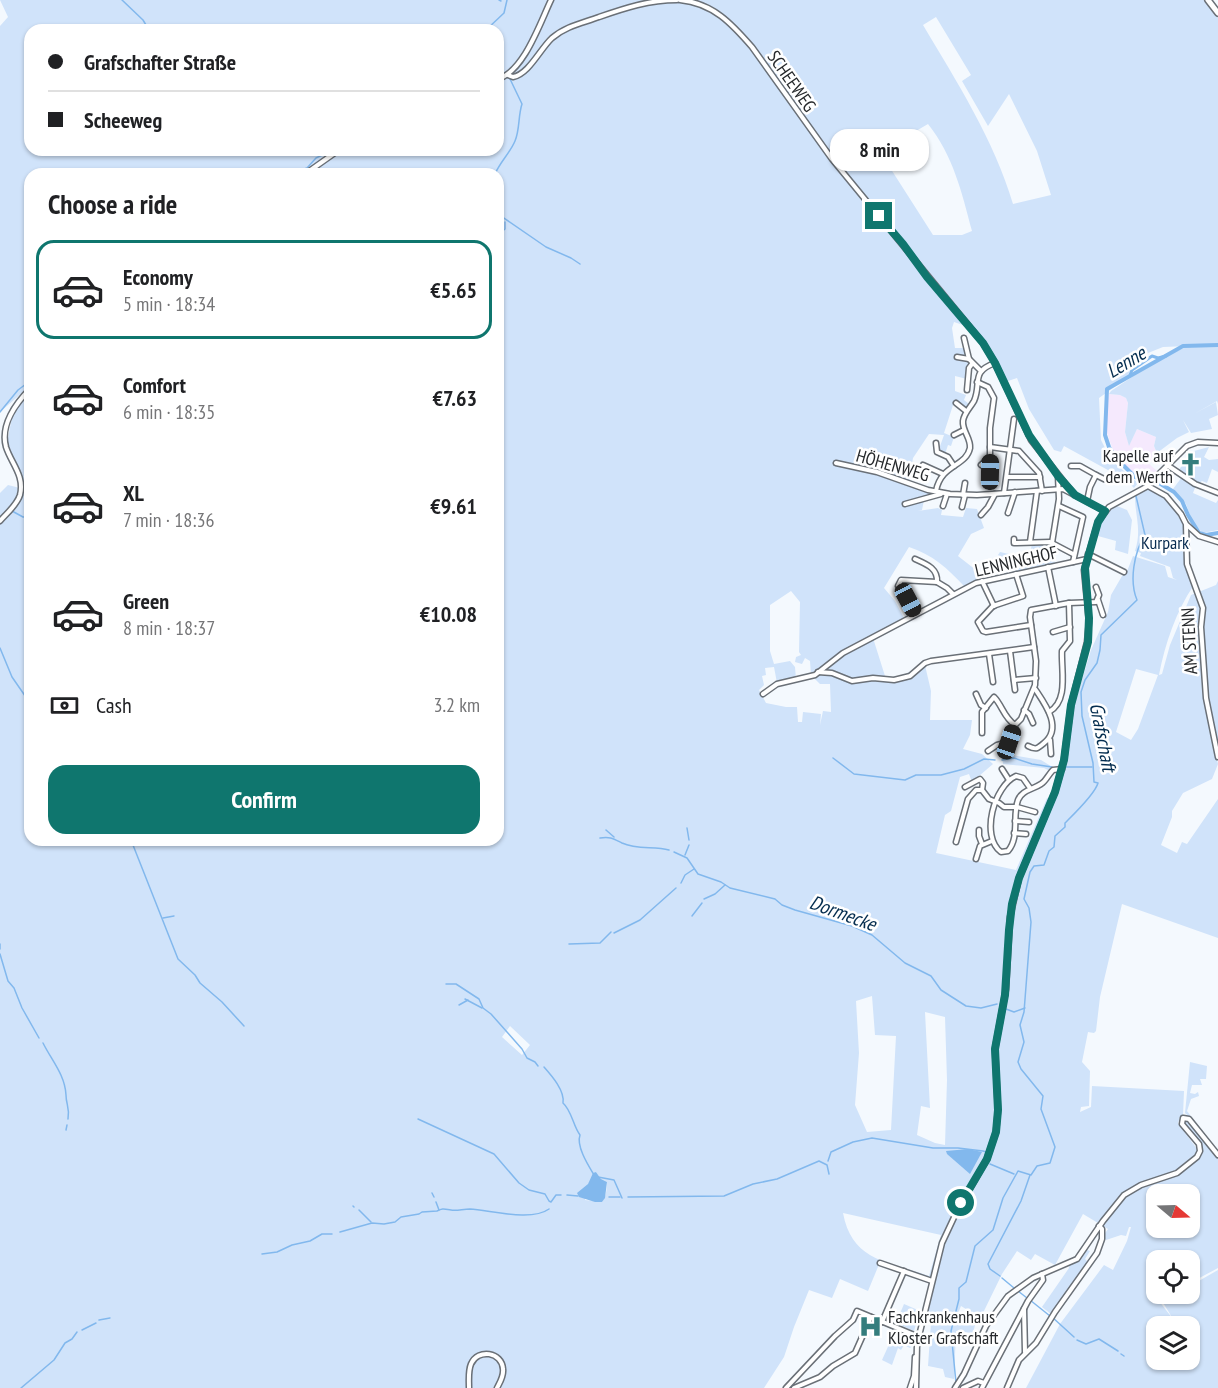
<!DOCTYPE html>
<meta charset="utf-8">
<style>
body{margin:0;font-family:"PT Sans Narrow",sans-serif;background:#f6f6f6;color:#202124;height:100vh;display:flex;flex-direction:column;font-size:22px;white-space:nowrap}
*{box-sizing:border-box;margin:0}
p{font-size:20px;color:#757577}
.icon{flex:none;width:33px;height:33px;fill:none;stroke:currentColor;stroke-width:2;stroke-linecap:round;stroke-linejoin:round}
.map{position:relative;flex:1;overflow:hidden}
.side{position:absolute;left:24px;top:168px;width:480px;height:678px;display:flex;flex-direction:column;background:#fff;border-radius:18px;box-shadow:0 2px 4px #0004}
.side>*{flex:none}
.hud{position:absolute;left:24px;top:24px;width:480px;height:132px;border-radius:18px;box-shadow:0 2px 4px #0004;display:grid;align-content:center;height:132px;padding:0 24px;background:#fff}
.needle{width:39px;rotate:109deg}
.fabs{position:absolute;left:1146px;top:1184px;display:grid;gap:12px}
.fabs a{display:grid;place-items:center;width:54px;height:54px;border-radius:12px;background:#fff;box-shadow:0 2px 4px #0004;font-size:30px}
.end{position:absolute;width:27px;height:27px;margin:-14px;border:8px solid #0f766e;background:#fff;box-shadow:0 0 0 3px #fff}
.from{border-radius:50%}
.bubble{position:absolute;height:42px;border-radius:18px;background:#fff;box-shadow:0 2px 4px #0004;font-size:20px;font-weight:800;line-height:42px;text-align:center}
.car{position:absolute;width:18px;height:36px;margin:-18px -9px;border-radius:8px;box-shadow:0 0 4px 2px #0007;background:linear-gradient(#222 24%,#8ab4d8 0 40%,#222 0 76%,#8ab4d8 0 86%,#222 0)}
.hud b{display:flex;align-items:center;gap:21px;height:57px;font-size:22px}
.hud b+b{border-top:2px solid #e0e0e0}
.hud i{width:15px;height:15px;background:#202124}
ul{padding:0;list-style:none}
li{display:flex;align-items:center;gap:18px;height:99px;margin:0 12px 9px;padding:0 12px;border:3px solid transparent;border-radius:18px}
li div{flex:1}
li b{display:block;font-size:22px}
li em{font-style:normal;font-weight:800}
li.active{border-color:#0f766e}
li>.icon{width:54px;height:54px;stroke-width:1.5}
h2{padding:0 24px;font-size:27px;line-height:72px}
.pay{display:flex;align-items:center;gap:15px;height:66px;padding:0 24px;font-size:22px}
.pay p{margin-inline-start:auto}
.cta{display:flex;gap:12px;margin-top:auto;padding:12px 24px}
.cta a{flex:1;height:69px;border-radius:18px;background:#0f766e;color:#fff;font-size:24px;font-weight:800;line-height:69px;text-align:center}
.map>svg:first-child{display:block}
.commercial{fill:#f5e9fd}
.green{fill:#d0e3fa;fill-rule:evenodd}
.water{fill:#82b8ed}
.lines{fill:none;stroke-linecap:round;stroke-linejoin:round}
.stream{stroke:#82b8ed;stroke-width:1.5}
.canal{stroke:#82b8ed;stroke-width:3}
.river{stroke:#82b8ed;stroke-width:4}
.minor-casing{stroke:#6a7077;stroke-width:7}
.major-casing{stroke:#6a7077;stroke-width:8}
.minor{stroke:#fff;stroke-width:4}
.major{stroke:#fff;stroke-width:5}
.route{stroke:#0f766e;stroke-width:8}
.labels{text-anchor:middle;dominant-baseline:central;stroke-width:5;stroke-linejoin:round;paint-order:stroke}
.street-label{font-size:18px;fill:#26292c;stroke:#fff}
.poi-label{font-size:18px;fill:#26292c;stroke:#fff;text-anchor:end}
.park-label{font-size:18px;fill:#0a2c50;stroke:#fff}
.water-label{font-size:20px;font-style:italic;fill:#042d4f;stroke:#fff}
</style>
<div class="map">
<svg width="1218" height="1388" viewBox="0 0 1218 1388">
<rect width="100%" height="100%" fill="#f4f9fe"/>
<!-- commercial -->
<polygon class="commercial" points="1109,394 1120,395 1126,398 1128,403 1125,432 1129,445 1137,429 1156,437 1154,446 1157,453 1149,464 1157,471 1149,480 1140,477 1121,465 1114,453 1107,433 1107,402"/>
<!-- green -->
<g class="green">
<path d="M 0,0 L 1204,0 L 1218,18 L 1218,404 L 1217,401 L 1194,414 L 1216,402 L 1218,415 L 1209,419 L 1212,429 L 1191,433 L 1183,420 L 1189,432 L 1177,438 L 1157,453 L 1154,446 L 1156,437 L 1137,429 L 1129,446 L 1125,432 L 1128,403 L 1126,398 L 1120,395 L 1109,394 L 1111,391 L 1156,361 L 1188,346 L 1163,347 L 1148,353 L 1131,368 L 1127,378 L 1099,398 L 1101,440 L 1111,460 L 1138,483 L 1134,488 L 1128,482 L 1125,484 L 1122,482 L 1117,475 L 1064,446 L 1061,452 L 1054,450 L 1029,409 L 1017,378 L 1005,382 L 996,362 L 969,327 L 954,322 L 952,328 L 955,348 L 966,348 L 969,361 L 967,379 L 955,376 L 955,391 L 966,395 L 964,400 L 969,404 L 966,410 L 954,402 L 944,433 L 954,437 L 951,446 L 948,445 L 945,454 L 938,452 L 944,435 L 929,434 L 913,458 L 909,482 L 939,494 L 924,500 L 922,510 L 918,511 L 938,508 L 942,510 L 941,515 L 963,517 L 966,508 L 977,509 L 984,528 L 971,534 L 958,556 L 981,574 L 982,580 L 964,586 C 947,568 933,555 909,547 L 884,588 L 895,601 L 905,620 L 873,638 L 885,676 C 901,680 913,671 924,661 L 931,691 L 930,720 L 972,720 L 970,735 L 963,749 L 982,754 L 993,764 L 972,782 L 969,774 L 960,777 L 951,811 L 945,815 L 936,853 L 1016,870 L 1047,798 L 1050,799 L 1020,870 L 1057,791 L 1069,746 L 1074,706 L 1091,650 L 1108,612 L 1111,595 L 1122,576 L 1126,574 L 1133,556 L 1165,566 L 1168,577 L 1177,580 L 1173,578 L 1170,567 L 1140,556 L 1141,553 L 1135,551 C 1142,530 1135,516 1135,496 L 1148,489 C 1167,494 1184,513 1186,534 C 1187,543 1184,553 1186,563 C 1187,570 1191,578 1194,585 C 1176,611 1165,644 1159,675 L 1162,674 L 1170,645 L 1191,595 L 1216,585 L 1218,581 L 1218,750 L 1212,726 L 1209,728 L 1218,764 L 1212,779 L 1183,793 L 1172,811 L 1172,817 L 1161,845 L 1177,853 L 1182,842 L 1187,844 L 1218,799 L 1218,938 L 1122,904 L 1100,997 L 1096,1031 L 1094,1033 L 1088,1032 L 1082,1062 L 1090,1071 L 1089,1106 L 1081,1107 L 1080,1112 L 1091,1107 L 1092,1086 L 1184,1091 L 1183,1115 L 1180,1117 L 1178,1123 L 1197,1149 L 1197,1153 L 1189,1163 L 1199,1157 L 1202,1148 L 1183,1122 L 1189,1117 L 1185,1113 L 1190,1062 L 1207,1066 L 1206,1079 L 1200,1079 L 1202,1085 L 1192,1085 L 1190,1093 L 1195,1094 L 1198,1092 L 1199,1096 L 1191,1099 L 1187,1111 L 1218,1152 L 1218,1268 L 1190,1283 L 1190,1260 L 1156,1260 L 1156,1293 L 1172,1293 L 1159,1301 L 1173,1319 L 1162,1301 L 1176,1293 L 1190,1293 L 1190,1286 L 1218,1270 L 1218,1388 L 1026,1388 L 1060,1324 L 1104,1265 L 1113,1270 L 1127,1241 L 1131,1227 L 1129,1227 L 1126,1236 L 1121,1235 L 1106,1240 L 1103,1236 L 1108,1229 L 1083,1214 L 1055,1265 L 1035,1254 L 1031,1260 L 1017,1251 L 1002,1274 L 982,1315 L 979,1317 L 961,1306 L 957,1316 L 975,1325 L 973,1333 L 956,1331 L 954,1379 L 945,1377 L 943,1369 L 928,1366 L 931,1323 L 927,1315 L 934,1280 C 916,1273 898,1269 880,1262 L 868,1291 L 840,1279 L 832,1298 L 809,1290 L 794,1327 L 784,1357 L 764,1388 L 0,1388 L 0,493 L 8,485 L 24,489 L 24,483 L 7,443 L 12,417 L 25,394 L 23,392 L 0,412 L 0,26 L 8,17 ZM 936,17 L 971,75 L 962,81 L 988,126 L 1009,94 L 1037,151 L 1051,195 L 1013,204 C 994,140 957,82 923,25 ZM 30,30 L 498,30 L 498,150 L 30,150 ZM 928,124 C 953,155 962,193 972,231 L 962,235 L 933,235 L 880,152 ZM 30,174 L 498,174 L 498,840 L 30,840 ZM 791,591 L 800,602 L 799,652 L 801,655 L 796,657 L 795,662 L 802,664 L 805,658 L 810,661 L 811,675 L 820,684 L 830,684 L 831,712 L 823,711 L 820,725 L 821,714 L 803,712 L 802,722 L 798,722 L 797,707 L 786,707 L 766,703 L 759,690 L 764,685 L 762,676 L 766,675 L 765,668 L 774,667 L 777,683 L 796,679 L 795,667 L 790,661 L 774,664 L 770,651 L 770,605 ZM 1136,669 L 1158,675 L 1138,729 L 1131,740 L 1116,732 ZM 872,996 L 875,1035 L 896,1036 L 891,1130 L 867,1132 L 855,1105 L 859,1053 L 856,1001 ZM 925,1012 L 945,1017 L 947,1080 L 945,1145 L 935,1143 L 917,1135 L 921,1106 L 930,1108 ZM 510,1026 L 530,1045 L 522,1055 L 502,1037 ZM 596,1172 L 601,1179 L 607,1182 C 607,1189 606,1197 602,1202 L 585,1200 C 587,1190 588,1179 596,1172 ZM 1156,1194 L 1190,1194 L 1190,1227 L 1156,1227 ZM 843,1213 L 941,1235 L 929,1276 C 890,1262 852,1262 843,1213 ZM 1156,1326 L 1190,1326 L 1190,1359 L 1156,1359 Z"/>
<polygon points="1209,447 1204,457 1209,460 1218,459 1218,472 1212,469 1207,483 1202,481 1196,485 1193,493 1216,503 1218,500 1218,530 1203,533 1193,524 1186,504 1173,489 1182,477 1177,472 1194,451"/>
<path d="M 1117,506 L 1127,510 L 1132,520 L 1128,554 L 1115,550 L 1116,541 L 1098,536 C 1101,522 1102,511 1117,506 Z"/>
<polygon points="1047,543 1046,555 1054,558 1055,564 1016,573 1014,564 1004,564 1002,557 998,555 1000,552 1018,556 1019,553 1022,554 1022,556 1029,557 1032,544"/>
<polygon points="1006,754 1041,760 1054,768 1050,771 1044,768 1003,764 1002,756"/>
<polygon points="1087,1250 1090,1251 1085,1259 1088,1262 1051,1314 1042,1307 1069,1268 1069,1266 1080,1259"/>
<polygon points="904,1304 920,1311 914,1331 896,1323"/>
<polygon points="896,1329 917,1338 915,1343 910,1348 904,1345 901,1350 898,1348 892,1365 882,1360"/>
</g>
<!-- water -->
<g class="water">
<polygon points="968,1149 982,1152 970,1174 947,1154 946,1151"/>
<polygon points="596,1172 601,1179 607,1182 605,1198 602,1202 595,1202 579,1197 577,1193 588,1184 593,1173"/>
</g>
<g class="lines">
<!-- stream -->
<g class="stream">
<polyline points="122,0 143,20 149,30"/>
<polyline points="499,0 501,1"/>
<polyline points="486,30 504,13 507,0"/>
<polyline points="290,174 307,168 316,158 333,150"/>
<path d="M 495,174 C 500,162 510,153 515,141 C 520,129 518,116 522,104 L 510,79"/>
<polyline points="498,214 546,247 571,258 580,264"/>
<polyline points="498,235 505,229 505,222"/>
<polyline points="0,412 18,390 30,381"/>
<polyline points="1140,482 1140,480"/>
<polyline points="12,511 23,517 30,517"/>
<polyline points="0,648 12,677 30,703"/>
<polyline points="833,758 854,774 905,780 916,775 941,775 964,769 984,759 995,760"/>
<polyline points="1002,760 1014,758 1032,764 1052,767"/>
<polyline points="1066,767 1092,767"/>
<polyline points="687,828 689,840"/>
<polyline points="606,830 614,837"/>
<path d="M 600,838 C 610,836 614,839 622,843 C 637,850 654,846 669,850"/>
<polyline points="131,840 178,959 195,975 200,983 222,1002 244,1026"/>
<polyline points="674,852 687,858 698,874 721,882 730,888 775,899 782,905 795,910 852,926 872,935 905,963 931,976 941,990 966,1006 981,1008 997,1004"/>
<polyline points="685,855 689,845"/>
<polyline points="681,883 685,875 694,869"/>
<polyline points="704,899 715,894 725,885"/>
<polyline points="692,916 702,903"/>
<polyline points="163,918 174,916"/>
<polyline points="614,933 640,920 676,888"/>
<polyline points="0,944 0,949"/>
<polyline points="569,944 600,943 611,932"/>
<polyline points="0,954 8,981 14,988 22,1008 39,1038"/>
<polyline points="446,984 456,984 479,999 483,1008 491,1014 522,1049 527,1058 535,1062 538,1066"/>
<polyline points="465,999 482,1008"/>
<polyline points="459,1005 468,1000"/>
<polyline points="1006,1009 1014,1012 1025,1008"/>
<path d="M 43,1043 C 52,1061 65,1075 66,1095 C 66,1105 70,1107 68,1119"/>
<path d="M 544,1067 C 552,1076 565,1091 563,1103 C 572,1111 573,1126 580,1135 C 576,1146 588,1165 594,1175"/>
<polyline points="418,1119 494,1154 519,1183 529,1190 545,1194 549,1201 551,1202 556,1195 561,1195"/>
<polyline points="66,1130 67,1125"/>
<polyline points="828,1161 831,1152 853,1142 872,1138 933,1148 958,1148 983,1151 986,1152 983,1161"/>
<polyline points="990,1164 1014,1174"/>
<polyline points="598,1177 614,1180 622,1198"/>
<polyline points="432,1193 434,1197"/>
<polyline points="567,1195 578,1196"/>
<polyline points="609,1197 620,1197"/>
<polyline points="628,1197 724,1196 753,1184 777,1179 819,1161 827,1165 829,1174"/>
<polyline points="436,1202 439,1210"/>
<polyline points="353,1206 354,1207"/>
<polyline points="359,1210 371,1222"/>
<path d="M 340,1232 L 372,1223 L 384,1224 L 395,1222 L 401,1217 L 419,1214 L 422,1212 L 437,1211 C 443,1208 444,1209 451,1210 C 457,1211 463,1209 470,1209 C 490,1210 531,1222 549,1209"/>
<polyline points="262,1254 277,1252 292,1245 310,1241 322,1234 332,1234"/>
<polyline points="1000,1276 990,1269 988,1264 1021,1201 1030,1175"/>
<polyline points="1002,1278 1014,1288"/>
<polyline points="1018,1291 1027,1298"/>
<polyline points="1030,1300 1050,1316"/>
<polyline points="1052,1317 1074,1337"/>
<polyline points="99,1320 110,1318"/>
<polyline points="82,1330 96,1323"/>
<polyline points="1077,1340 1086,1344 1099,1339 1118,1351"/>
<polyline points="1121,1354 1124,1356"/>
<path d="M 956,1383 L 951,1331 L 959,1299 L 959,1288 L 966,1282 L 975,1246 L 993,1230 L 1003,1198 L 1018,1171 L 1031,1175 L 1037,1166 L 1050,1163 L 1055,1147 L 1041,1109 L 1043,1096 L 1021,1069 L 1018,1062 L 1024,1042 L 1020,1025 L 1024,1012 L 1031,922 L 1029,908 L 1024,899 L 1030,872 L 1034,866 L 1044,865 L 1049,851 L 1054,847 L 1055,836 L 1065,827 L 1065,823 C 1074,814 1095,794 1098,783 L 1094,782 L 1093,763 L 1082,716 L 1081,692 L 1085,680 L 1097,663 L 1100,650 L 1101,635 L 1137,600 C 1129,581 1134,552 1145,535 L 1136,496"/>
<polyline points="21,1388 54,1360 65,1343 72,1339 77,1332"/>
</g>
<!-- canal -->
<polyline class="canal" points="1130,375 1132,370 1152,356 1158,358 1166,356"/>
<!-- river -->
<polyline class="river" points="1218,345 1183,346 1107,389 1105,435 1109,447 1117,459 1135,477 1159,483 1174,492 1182,501 1188,515 1199,533 1206,535 1218,533"/>
<defs>
<g id="minor">
<path d="M 680,0 C 713,3 732,24 752,47 L 832,159 L 983,343 L 995,363 L 1031,440 L 1072,492"/>
<path d="M 508,75 L 513,77 C 529,74 540,49 552,38 C 566,26 583,23 599,17 C 625,8 649,0 677,0"/>
<path d="M 498,79 C 524,71 540,23 551,0"/>
<polyline points="305,174 339,150"/>
<polyline points="964,338 969,359 981,371"/>
<polyline points="957,357 969,359"/>
<polyline points="977,382 988,387 994,398 990,428 990,472"/>
<polyline points="967,390 969,368 972,364"/>
<polyline points="956,403 966,411"/>
<polyline points="954,435 964,430"/>
<polyline points="936,443 937,452 948,457 954,466"/>
<polyline points="990,447 1019,451 1039,473 1042,491"/>
<polyline points="836,463 877,472 928,490 950,494 977,495 1063,489 1105,511"/>
<polyline points="923,465 943,474"/>
<polyline points="981,465 989,458"/>
<polyline points="1167,465 1195,484 1218,493"/>
<polyline points="1071,466 1080,466 1096,475"/>
<polyline points="1007,477 1040,477"/>
<polyline points="1148,486 1166,496 1181,514 1186,524 1187,564 1203,608 1201,627 1206,698 1218,757"/>
<path d="M 936,491 C 941,464 966,467 970,448 C 971,438 962,431 963,421 C 964,413 970,408 974,401 C 982,383 970,372 995,363"/>
<polyline points="1004,493 1014,419"/>
<polyline points="963,495 965,483"/>
<polyline points="1087,501 1090,487 1096,475 1104,479"/>
<polyline points="905,504 941,494"/>
<polyline points="943,506 947,494"/>
<polyline points="1059,506 1083,517 1073,562"/>
<polyline points="962,507 965,495"/>
<polyline points="1008,513 1015,492"/>
<polyline points="981,515 988,507 995,494"/>
<path d="M 0,521 C 7,513 17,505 20,495 C 25,476 11,463 6,447 C 0,425 16,403 30,389"/>
<polyline points="1187,525 1199,536 1218,542"/>
<polyline points="1014,539 1014,543 1017,543 1050,542 1073,554"/>
<polyline points="1030,542 1037,491"/>
<polyline points="1052,543 1059,499 1058,476"/>
<polyline points="1088,554 1124,572"/>
<path d="M 915,559 C 926,564 938,568 937,582"/>
<polyline points="1048,567 1056,606"/>
<polyline points="1016,574 1023,596 993,606 978,622 983,631 986,632 1031,625"/>
<polyline points="982,581 994,606"/>
<polyline points="1098,600 1103,615"/>
<polyline points="915,614 898,586 901,580 937,582 947,588 953,594"/>
<polyline points="1053,632 1070,627"/>
<polyline points="1010,651 1015,690"/>
<polyline points="989,654 993,682"/>
<polyline points="818,672 832,673 852,681 873,678 894,680 910,676 925,663 931,661 1034,647"/>
<polyline points="1014,680 1036,678"/>
<polyline points="763,694 777,684 815,675 843,653 976,583 1087,559"/>
<polyline points="976,694 981,705 986,708"/>
<polyline points="1024,710 1029,714 1033,723"/>
<path d="M 1049,712 C 1069,701 1061,670 1062,651 L 1070,641 L 1069,603"/>
<path d="M 982,733 L 982,712 L 994,697 C 1002,705 1004,718 1015,725"/>
<polyline points="1050,740 1051,754"/>
<path d="M 1028,746 C 1036,750 1037,749 1044,743 C 1063,728 1045,704 1035,689"/>
<polyline points="988,751 997,745 1009,742 1015,725 1021,719 1035,685 1036,661 1030,617 1031,610 1069,603 1096,602 1099,595 1096,587"/>
<polyline points="1002,769 1009,780"/>
<polyline points="965,787 980,779 983,783 982,790"/>
<path d="M 1030,788 L 1023,778 L 1016,776 C 994,786 980,836 1001,852 L 1008,851 C 1020,837 1012,816 1018,800 C 1022,790 1032,790 1041,784 C 1046,781 1048,775 1053,770 L 1062,769"/>
<polyline points="1015,821 1029,822"/>
<polyline points="979,830 979,836 982,844"/>
<polyline points="1014,833 1026,834"/>
<polyline points="956,842 968,799 976,790 982,790 989,799 999,803 1004,807 1017,807 1035,812"/>
<polyline points="976,859 980,846 992,841"/>
<polyline points="880,1263 932,1281"/>
<polyline points="1024,1309 1025,1352"/>
<polyline points="882,1322 904,1271"/>
<path d="M 469,1388 C 469,1380 468,1371 471,1364 C 478,1348 502,1352 503,1369 C 504,1376 500,1382 497,1388"/>
<polyline points="786,1388 835,1336 853,1320 857,1311 919,1337"/>
<polyline points="794,1388 820,1377 833,1366 855,1353 871,1317"/>
<polyline points="910,1388 914,1376 915,1357"/>
<polyline points="916,1388 917,1344 942,1243 957,1211 987,1159 996,1132 998,1110 995,1049 1006,989 1010,917 1019,878 1055,792 1064,760 1071,705 1087,642 1089,622 1084,570 1098,522 1109,507 1146,487 1187,446 1198,442 1218,443"/>
<polyline points="955,1388 964,1374 986,1326 1008,1296 1033,1278 1077,1259 1103,1221 1124,1195 1141,1185 1177,1173 1197,1157 1200,1151 1199,1144 1182,1124 1183,1118 1189,1119 1218,1155"/>
<polyline points="963,1388 978,1381 984,1383"/>
<polyline points="982,1388 1028,1301 1043,1280 1042,1274"/>
<polyline points="1007,1388 1019,1360 1036,1343 1055,1312 1097,1253 1102,1239 1102,1229 1099,1226"/>
</g>
<polyline id="major" points="1208,0 1218,13"/>
</defs>
<!-- minor casing -->
<use href="#minor" class="minor-casing"/>
<!-- major casing -->
<use href="#major" class="major-casing"/>
<!-- minor -->
<use href="#minor" class="minor"/>
<!-- major -->
<use href="#major" class="major"/>
</g>
<g class="lines">
<!-- route -->
<polyline class="route" points="879,216 903,244 927,277 983,343 995,363 1029,435 1058,476 1075,495 1105,511 1098,522 1085,568 1089,618 1088,642 1071,705 1064,760 1055,792 1019,878 1012,904 1009,930 1005,995 995,1049 998,1110 996,1132 987,1159 961,1203"/>
</g>
<!-- icons -->
<defs>
<symbol id="church-bare" viewBox="-9 -9 18 18"><path d="M-1.2-6h2.4v3.5h3.3v2.4h-3.3V6h-2.4V-.1h-3.3v-2.4h3.3Z" fill="#347d7d" stroke="#fff" stroke-width="2.5" paint-order="stroke"/></symbol>
<symbol id="hospital-bare" viewBox="-9 -9 18 18"><path d="M-5-5h3v3.5h4V-5h3V5h-3V1.5h-4V5h-3Z" fill="#347d7d" stroke="#fff" stroke-width="2.5" paint-order="stroke"/></symbol>
</defs>
<g fill-rule="evenodd">
<use href="#church-bare" x="1174" y="448" width="33" height="33"/>
<use href="#hospital-bare" x="854" y="1310" width="33" height="33"/>
</g>
<g class="labels">
<!-- street labels -->
<g class="street-label">
<text transform="translate(792 81) rotate(55)">SCHEEWEG</text>
<text transform="translate(893 465) rotate(16)">HÖHENWEG</text>
<text transform="translate(1016 561) rotate(-13)">LENNINGHOF</text>
<text transform="translate(1189 641) rotate(-93)">AM STENN</text>
</g>
<!-- poi labels -->
<g class="poi-label">
<text x="1173" y="455">Kapelle auf<tspan x="1173" dy="21">dem Werth</tspan></text>
<text x="888" y="1316" text-anchor="start">Fachkrankenhaus<tspan x="888" dy="21">Kloster Grafschaft</tspan></text>
</g>
<!-- park labels -->
<g class="park-label">
<text x="1165" y="542">Kurpark</text>
</g>
<!-- water labels -->
<g class="water-label">
<text transform="translate(1126 362) rotate(-31)">Lenne</text>
<text transform="translate(1103 737) rotate(79)">Grafschaft</text>
<text transform="translate(843 913) rotate(20)">Dormecke</text>
</g>
</g>
</svg>
<div class="fabs">
<a><svg class="needle" viewBox="-14 -14 28 28"><path d="M0-13l5 13h-10z" fill="#e53935"/><path d="M0 13l5-13h-10z" fill="#757577"/></svg></a>
<a><svg class="icon" aria-label="locate" viewBox="0 0 24 24"><circle cx="12" cy="12" r="6"/><path d="M12 2v4M12 18v4M2 12h4M18 12h4"/></svg></a>
<a><svg class="icon" aria-label="layers" viewBox="0 0 24 24"><path d="M12 4l9 5-9 5-9-5zM3 14l9 5 9-5"/></svg></a>
</div>
<i class="end from" style="left:961px;top:1203px"></i>
<i class="end" style="left:879px;top:216px"></i>
<div class="bubble" style="left:830px;top:129px;width:99px">8 min</div>
<i class="car" style="left:990px;top:472px;rotate:1deg"></i>
<i class="car" style="left:908px;top:600px;rotate:152deg"></i>
<i class="car" style="left:1009px;top:742px;rotate:19deg"></i>
<div class="hud">
<b><i class="from"></i>Grafschafter Straße</b>
<b><i></i>Scheeweg</b>
</div>
<section class="side">
<h2>Choose a ride</h2>
<ul>
<li class="active"><svg class="icon" aria-label="car" viewBox="0 0 24 24"><path d="M5 17H2v-5l4-1 3-4h7l3 4 3 1v5h-3M9 17h6M6 11h13"/><circle cx="7" cy="17" r="2"/><circle cx="17" cy="17" r="2"/></svg><div><b>Economy</b><p>5 min · 18:34</p></div><em>€5.65</em></li>
<li><svg class="icon" aria-label="car" viewBox="0 0 24 24"><path d="M5 17H2v-5l4-1 3-4h7l3 4 3 1v5h-3M9 17h6M6 11h13"/><circle cx="7" cy="17" r="2"/><circle cx="17" cy="17" r="2"/></svg><div><b>Comfort</b><p>6 min · 18:35</p></div><em>€7.63</em></li>
<li><svg class="icon" aria-label="car" viewBox="0 0 24 24"><path d="M5 17H2v-5l4-1 3-4h7l3 4 3 1v5h-3M9 17h6M6 11h13"/><circle cx="7" cy="17" r="2"/><circle cx="17" cy="17" r="2"/></svg><div><b>XL</b><p>7 min · 18:36</p></div><em>€9.61</em></li>
<li><svg class="icon" aria-label="car" viewBox="0 0 24 24"><path d="M5 17H2v-5l4-1 3-4h7l3 4 3 1v5h-3M9 17h6M6 11h13"/><circle cx="7" cy="17" r="2"/><circle cx="17" cy="17" r="2"/></svg><div><b>Green</b><p>8 min · 18:37</p></div><em>€10.08</em></li>
</ul>
<div class="pay"><svg class="icon" aria-label="cash" viewBox="0 0 24 24"><path d="M3 7h18v10H3z"/><circle cx="12" cy="12" r="2"/></svg>Cash<p>3.2 km</p></div>
<div class="cta"><a>Confirm</a></div>
</section>
</div>
